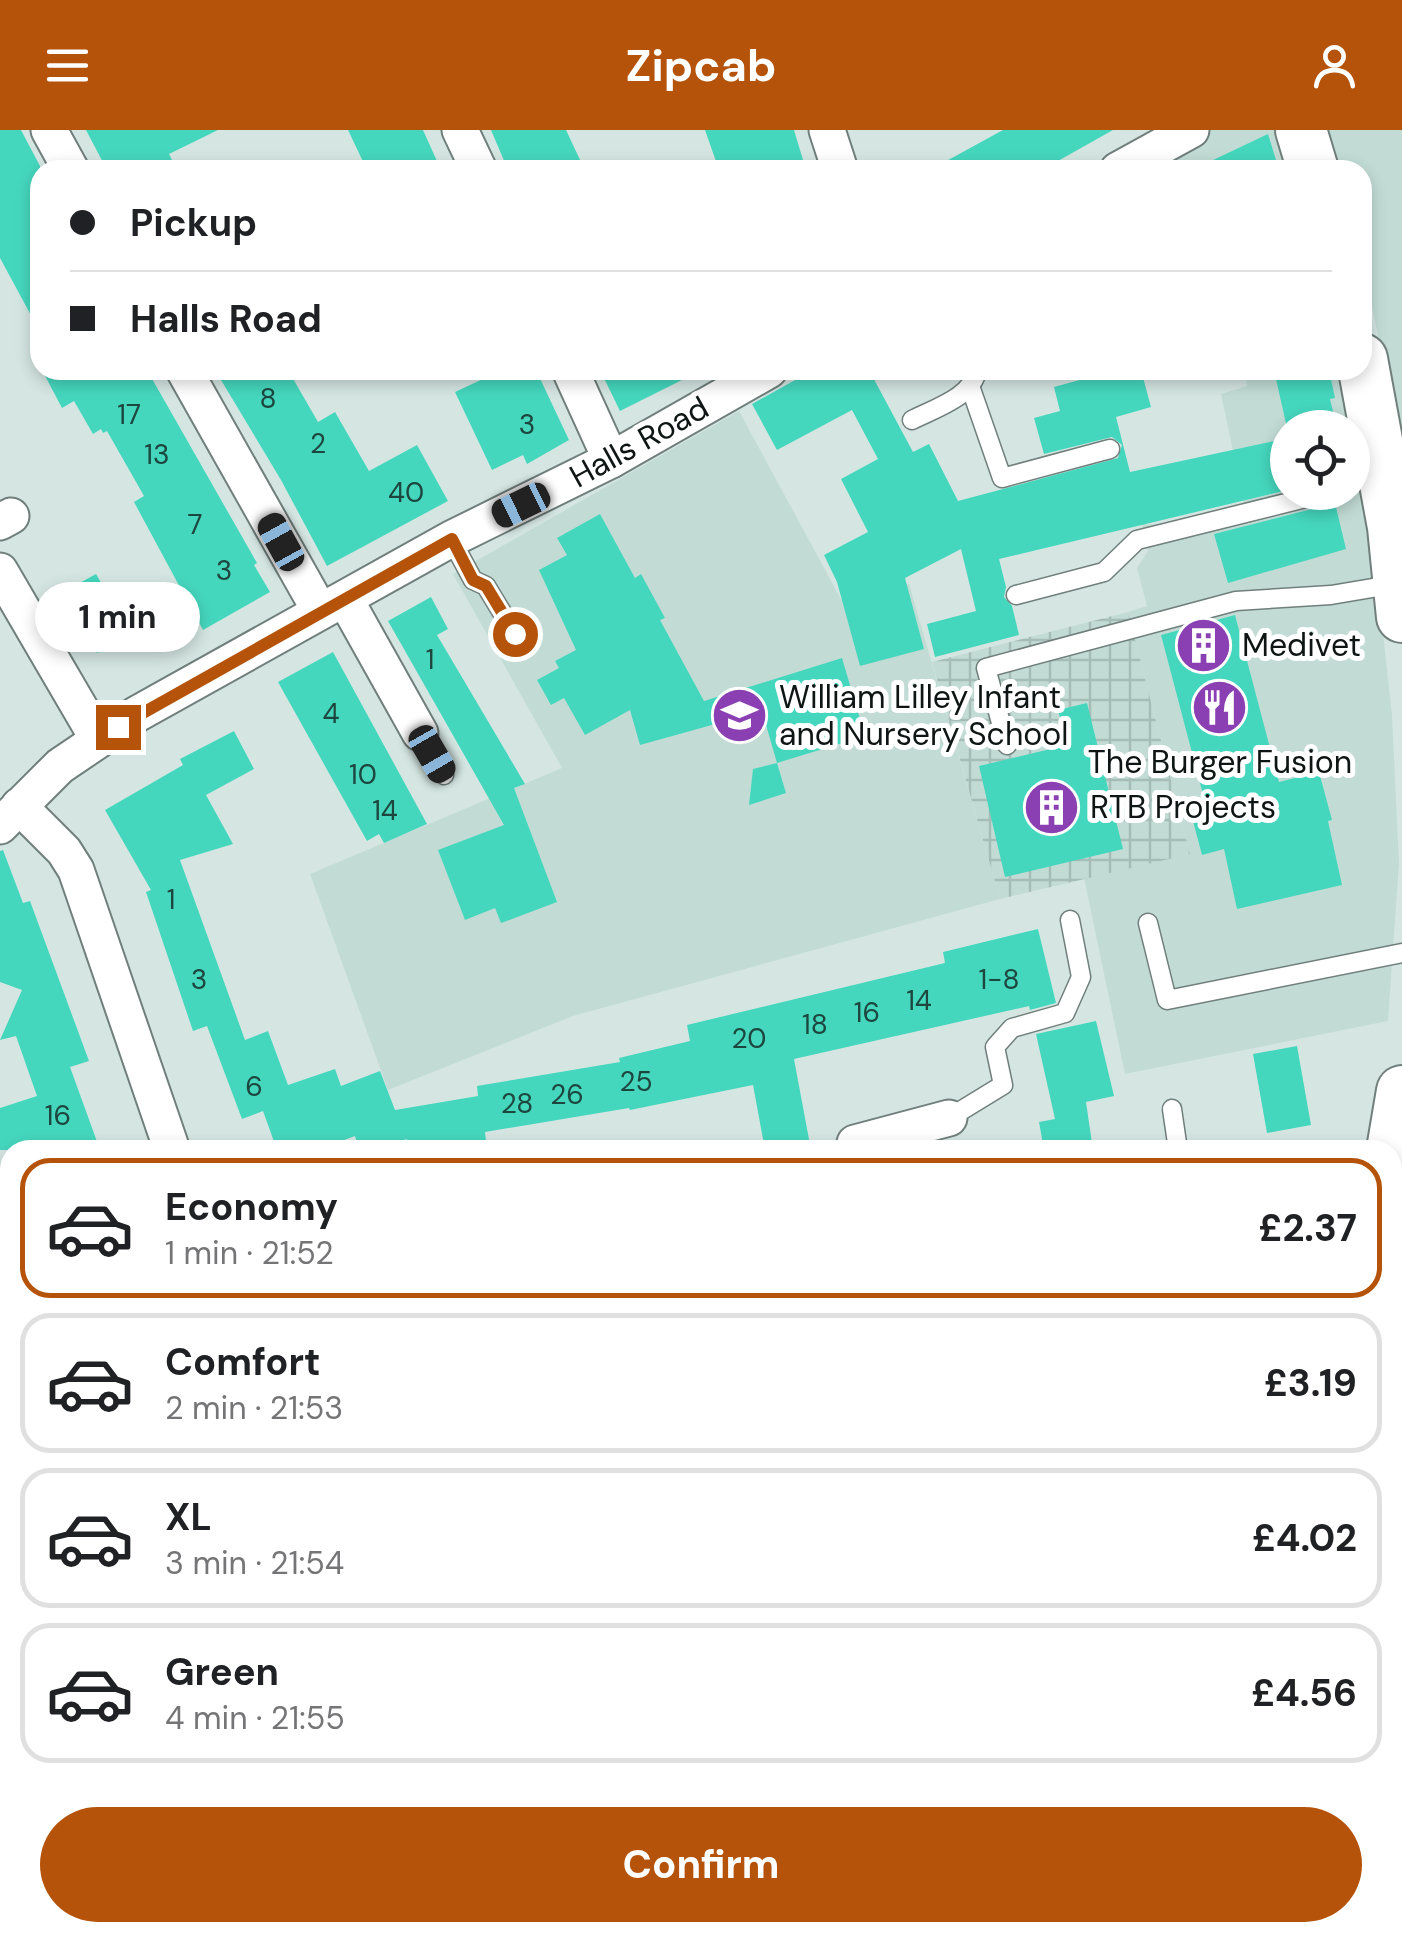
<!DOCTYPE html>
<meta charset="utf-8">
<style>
body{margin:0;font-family:"DM Sans",sans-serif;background:#f2f2f2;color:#202124;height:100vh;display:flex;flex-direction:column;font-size:38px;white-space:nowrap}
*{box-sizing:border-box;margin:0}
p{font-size:32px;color:#757577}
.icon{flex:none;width:55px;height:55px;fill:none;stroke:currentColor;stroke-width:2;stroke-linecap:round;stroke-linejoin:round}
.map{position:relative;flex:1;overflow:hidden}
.panel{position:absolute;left:0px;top:1010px;width:1402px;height:802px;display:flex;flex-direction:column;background:#fff;border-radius:30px 30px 0 0;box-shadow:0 5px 15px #0003}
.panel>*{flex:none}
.top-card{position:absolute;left:30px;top:30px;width:1342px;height:220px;border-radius:30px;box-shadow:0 5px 15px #0003;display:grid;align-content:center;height:220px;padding:0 40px;background:#fff}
.controls{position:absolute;left:1270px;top:280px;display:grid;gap:20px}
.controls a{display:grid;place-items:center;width:100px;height:100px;border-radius:50%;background:#fff;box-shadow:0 5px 15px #0003;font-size:50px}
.end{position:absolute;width:45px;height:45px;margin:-22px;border:12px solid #b45309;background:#fff;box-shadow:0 0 0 5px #fff}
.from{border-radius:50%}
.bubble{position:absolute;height:70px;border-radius:35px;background:#fff;box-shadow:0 5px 15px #0003;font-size:32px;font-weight:700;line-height:70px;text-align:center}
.car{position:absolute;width:30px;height:60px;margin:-30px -15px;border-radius:12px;box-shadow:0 0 8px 2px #0007;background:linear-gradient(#222 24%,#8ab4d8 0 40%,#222 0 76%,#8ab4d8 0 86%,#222 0)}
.top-card b{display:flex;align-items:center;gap:35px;height:95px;font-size:38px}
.top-card b+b{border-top:2px solid #e0e0e0}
.top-card i{width:25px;height:25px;background:#202124}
ul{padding:18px 0 0;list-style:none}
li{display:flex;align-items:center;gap:30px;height:140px;margin:0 20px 15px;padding:0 20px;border:5px solid #e0e0e0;border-radius:30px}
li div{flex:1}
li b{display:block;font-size:38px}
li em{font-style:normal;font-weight:700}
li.current{border-color:#b45309}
li>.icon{width:90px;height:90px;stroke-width:1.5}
.cta{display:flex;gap:20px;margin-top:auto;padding:20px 40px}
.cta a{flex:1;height:115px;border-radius:60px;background:#b45309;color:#fff;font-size:40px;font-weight:700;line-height:115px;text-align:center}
header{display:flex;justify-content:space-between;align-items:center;height:130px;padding:0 40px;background:#b45309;color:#fff;font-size:45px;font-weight:700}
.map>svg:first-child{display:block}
.built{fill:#c2dcd5;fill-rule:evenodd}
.industrial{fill:url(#industrial-grid)}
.grass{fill:#89decc}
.building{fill:#45d7be}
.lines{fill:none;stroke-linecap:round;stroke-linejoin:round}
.service-casing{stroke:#707f7b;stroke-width:21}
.minor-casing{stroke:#707f7b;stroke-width:39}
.secondary-casing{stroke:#707f7b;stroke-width:54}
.service{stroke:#fff;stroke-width:18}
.minor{stroke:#fff;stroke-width:35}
.secondary{stroke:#fff;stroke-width:50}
.route{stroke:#b45309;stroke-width:12}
.labels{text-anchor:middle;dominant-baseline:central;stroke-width:10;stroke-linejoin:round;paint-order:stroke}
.number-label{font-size:28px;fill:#1c463e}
.street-label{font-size:32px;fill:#0f1514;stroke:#fff}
.poi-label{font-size:32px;fill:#0f1514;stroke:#fff;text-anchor:start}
</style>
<header><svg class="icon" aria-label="menu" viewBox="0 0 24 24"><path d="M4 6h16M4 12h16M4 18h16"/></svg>Zipcab<svg class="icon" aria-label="person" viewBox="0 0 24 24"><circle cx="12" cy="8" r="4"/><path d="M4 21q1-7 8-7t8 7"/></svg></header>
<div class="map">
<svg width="1402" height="1812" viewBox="0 0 1402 1812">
<defs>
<pattern id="industrial-grid" width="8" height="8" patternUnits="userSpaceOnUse" patternTransform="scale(2.5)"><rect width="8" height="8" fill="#c2dcd5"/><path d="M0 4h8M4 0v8" fill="none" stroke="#a6bcb6"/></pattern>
</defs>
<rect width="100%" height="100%" fill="#d5e6e2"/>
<!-- built -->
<g class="built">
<polygon points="1155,0 1278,0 1290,40 1175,40"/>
<polygon points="1326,0 1402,0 1402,322 1363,132 1362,40 1337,40"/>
<path d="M 1244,240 L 1341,240 L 1373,412 L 1392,585 L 1399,733 L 1388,891 L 1125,944 L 1084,748 L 1190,724 L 1128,482 L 1147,476 L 1137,438 L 1148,421 L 1142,394 L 1183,396 L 1246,383 L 1221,264 L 1247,256 ZM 1288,298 L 1352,298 L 1352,362 L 1288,362 Z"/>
<polygon points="739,281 842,471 909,454 1000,769 573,886 388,960 310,744 562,638 453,444"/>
<polygon points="1402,1114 1402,1777 1395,1812 1195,1812 1199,1802 1392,1802 1392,1160"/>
<polygon points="705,1803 1128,1803 1124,1812 707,1812"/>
</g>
<!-- industrial -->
<polygon class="industrial" points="1128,482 1190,724 1000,769 932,532"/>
<!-- grass -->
<polygon class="grass" points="590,1803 699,1803 700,1812 592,1812"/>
<!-- building -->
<g class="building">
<polygon points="0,0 21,0 40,36 40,202 0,128"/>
<polygon points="86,0 218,0 169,24 177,40 107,40"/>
<polygon points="348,0 423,0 441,40 367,40"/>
<polygon points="491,0 566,0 581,32 565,40 508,40"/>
<polygon points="705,0 794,0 806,40 719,40"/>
<polygon points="1003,0 1113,0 1042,40 930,40"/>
<polygon points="1268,4 1279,40 1192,40"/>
<polygon points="42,240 147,240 257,433 254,435 270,462 203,500 134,372 144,366 107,301 103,303 101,299 93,304 74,271 62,278"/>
<polygon points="215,240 288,240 318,292 335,282 369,341 417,315 448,371 327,436 281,350"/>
<polygon points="482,240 536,240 569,310 527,334 523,325 492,340 455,262 485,248"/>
<polygon points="600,240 702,240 620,281"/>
<polygon points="813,240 869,240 913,322 929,314 958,371 1118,328 1122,315 1112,307 1044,324 1034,288 1060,281 1054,257 1116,240 1141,240 1151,277 1116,287 1130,342 1288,308 1288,360 999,429 1006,457 1004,467 1012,476 1019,505 935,527 927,494 976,481 961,419 905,448 924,519 860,536 837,452 824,425 868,402 841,349 878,329 852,280 777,320 752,274"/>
<polygon points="1274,240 1329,240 1335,268 1330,269 1337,298 1287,298"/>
<polygon points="1335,373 1346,419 1228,453 1214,404"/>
<polygon points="600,384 635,448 641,444 665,488 660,490 704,571 842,528 865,606 777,633 762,581 640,615 630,580 585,605 564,568 551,575 537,550 559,538 555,531 576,520 539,440 567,425 557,408"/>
<polygon points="96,444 131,504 97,523 76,487 81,484 67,460"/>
<polygon points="431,467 448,499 437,505 525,654 514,658 557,772 501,793 495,778 465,790 438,720 504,695 388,491"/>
<polygon points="1235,485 1279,652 1319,642 1332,690 1328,691 1342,755 1237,779 1224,719 1202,725 1189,676 1205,672 1161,505"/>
<polygon points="333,522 427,694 384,713 379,704 367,711 278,552"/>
<polygon points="1087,573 1123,719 1005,747 979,636 1067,615 1058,580"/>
<polygon points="234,601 254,639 206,665 233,714 180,730 245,910 268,901 288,955 335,939 341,956 380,941 395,980 478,966 477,956 620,932 619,928 690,911 687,895 945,833 943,822 1038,799 1056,873 1030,880 1029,876 794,929 811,1020 765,1020 753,955 630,980 629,978 485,1002 486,1011 455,1020 409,1020 407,1009 374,1020 359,1020 355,1006 317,1020 277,1020 263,981 242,989 207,896 193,901 146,762 151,760 105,680 183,635 180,629"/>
<polygon points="777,633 786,663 749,675 753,639"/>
<polygon points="3,720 23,773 30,771 89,931 70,937 100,1020 0,1020 0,978 37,966 16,906 0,910 22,860 0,852 0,721"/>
<polygon points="1096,891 1114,966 1086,972 1093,1020 1044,1020 1039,992 1055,989 1036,904"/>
<polygon points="1297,916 1311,995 1267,1003 1253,924"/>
</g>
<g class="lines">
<defs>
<g id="service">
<polyline points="970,256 1002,348 1110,319"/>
<path d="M 912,290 C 933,279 973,267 977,240"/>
<polyline points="451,409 473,450 486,456 515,504"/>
<polyline points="1016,465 1104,442 1137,410 1330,362"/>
<polyline points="420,603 444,645"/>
<polyline points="1007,615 986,538 1236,471 1331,465 1396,454"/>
<polyline points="1148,793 1167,870 1402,823"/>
<polyline points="1172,979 1178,1020"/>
<polyline points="949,988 1003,955 995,917 1012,898 1065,883 1081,847 1070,790"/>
<polyline points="1392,1786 1402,1743"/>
<polyline points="924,1802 925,1812"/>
<polyline points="1387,1812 1389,1802"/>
</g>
<g id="minor">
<polyline points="49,0 71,40"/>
<polyline points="460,0 479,40"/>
<polyline points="827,0 840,40"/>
<polyline points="1118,40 1191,0"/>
<polyline points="184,240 320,481"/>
<polyline points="570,240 611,330"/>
<polyline points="0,392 11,386"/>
<polyline points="0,441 98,609"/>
<polyline points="345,469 420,603"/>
<polyline points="19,676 64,721 76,740 172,1020"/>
<polyline points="0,696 60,636 137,584 451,409 611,330 769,240"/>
<polyline points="856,1020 855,1013 949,988"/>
<polyline points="0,1265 10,1278"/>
<polyline points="1392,1290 1402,1292"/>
<polyline points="0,1316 10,1310"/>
<polyline points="1392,1674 1402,1676"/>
<polyline points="273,1802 276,1812"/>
</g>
<g id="secondary">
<polyline points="1301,0 1313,40"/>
<polyline points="1362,229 1393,397 1402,487"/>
<polyline points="1392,1020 1402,961"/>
<polyline points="1158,1812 1163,1802"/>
</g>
</defs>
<!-- service casing -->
<use href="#service" class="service-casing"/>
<!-- minor casing -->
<use href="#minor" class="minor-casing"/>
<!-- secondary casing -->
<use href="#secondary" class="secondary-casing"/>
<!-- service -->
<use href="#service" class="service"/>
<!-- minor -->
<use href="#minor" class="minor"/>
<!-- secondary -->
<use href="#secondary" class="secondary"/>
</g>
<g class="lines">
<!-- route -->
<polyline class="route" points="118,597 452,409 473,450 486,456 515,504"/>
</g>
<!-- icons -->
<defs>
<symbol id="building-disc" viewBox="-11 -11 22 22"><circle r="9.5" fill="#8a40b2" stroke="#fff"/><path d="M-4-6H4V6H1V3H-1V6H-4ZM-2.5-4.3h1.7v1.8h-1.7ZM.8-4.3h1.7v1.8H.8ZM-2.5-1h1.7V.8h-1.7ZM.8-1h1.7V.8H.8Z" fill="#fff"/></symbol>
<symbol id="restaurant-disc" viewBox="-11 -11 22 22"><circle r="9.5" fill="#8a40b2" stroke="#fff"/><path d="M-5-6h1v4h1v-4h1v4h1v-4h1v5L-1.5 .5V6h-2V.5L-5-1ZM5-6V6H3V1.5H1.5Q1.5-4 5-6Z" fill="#fff"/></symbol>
<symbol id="school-disc" viewBox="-11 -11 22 22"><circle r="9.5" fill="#8a40b2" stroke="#fff"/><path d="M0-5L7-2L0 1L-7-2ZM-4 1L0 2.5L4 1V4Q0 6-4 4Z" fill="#fff"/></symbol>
</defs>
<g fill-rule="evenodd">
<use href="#building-disc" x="1172" y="484" width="63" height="63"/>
<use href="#restaurant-disc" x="1188" y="546" width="63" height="63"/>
<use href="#school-disc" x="708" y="554" width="63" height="63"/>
<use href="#building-disc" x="1020" y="646" width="63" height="63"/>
</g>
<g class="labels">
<!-- number labels -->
<g class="number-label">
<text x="268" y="268">8</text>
<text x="129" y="284">17</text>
<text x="527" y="294">3</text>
<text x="318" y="313">2</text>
<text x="157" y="324">13</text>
<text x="406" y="362">40</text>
<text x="195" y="394">7</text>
<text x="224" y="440">3</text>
<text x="430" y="529">1</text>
<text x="331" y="583">4</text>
<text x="363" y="644">10</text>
<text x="385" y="680">14</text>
<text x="171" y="769">1</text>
<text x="199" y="849">3</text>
<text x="999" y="849">1-8</text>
<text x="919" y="870">14</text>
<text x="867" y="882">16</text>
<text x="815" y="894">18</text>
<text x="749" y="908">20</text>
<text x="636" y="951">25</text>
<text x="254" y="956">6</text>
<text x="567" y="964">26</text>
<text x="517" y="973">28</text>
<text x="58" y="985">16</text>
</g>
<!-- street labels -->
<g class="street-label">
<text transform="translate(639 312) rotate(-29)">Halls Road</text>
</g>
<!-- poi labels -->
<g class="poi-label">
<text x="1242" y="515">Medivet</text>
<text x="779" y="567">William Lilley Infant<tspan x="779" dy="37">and Nursery School</tspan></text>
<text x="1220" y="632" text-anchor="middle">The Burger Fusion</text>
<text x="1090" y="677">RTB Projects</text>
</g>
</g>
</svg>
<div class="controls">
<a><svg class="icon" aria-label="locate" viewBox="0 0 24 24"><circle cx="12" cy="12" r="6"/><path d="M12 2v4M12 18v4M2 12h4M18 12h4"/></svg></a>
</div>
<i class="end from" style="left:515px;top:504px"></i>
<i class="end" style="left:118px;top:597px"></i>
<div class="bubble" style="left:35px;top:452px;width:165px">1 min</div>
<i class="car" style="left:521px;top:375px;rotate:244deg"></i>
<i class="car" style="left:281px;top:412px;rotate:331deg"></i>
<i class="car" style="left:432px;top:624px;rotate:150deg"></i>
<div class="top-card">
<b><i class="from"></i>Pickup</b>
<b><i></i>Halls Road</b>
</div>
<section class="panel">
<ul>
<li class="current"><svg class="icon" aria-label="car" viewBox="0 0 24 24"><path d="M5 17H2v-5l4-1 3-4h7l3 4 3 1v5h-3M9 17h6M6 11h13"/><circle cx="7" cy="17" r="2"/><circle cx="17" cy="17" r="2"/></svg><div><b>Economy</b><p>1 min · 21:52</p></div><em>£2.37</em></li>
<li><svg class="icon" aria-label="car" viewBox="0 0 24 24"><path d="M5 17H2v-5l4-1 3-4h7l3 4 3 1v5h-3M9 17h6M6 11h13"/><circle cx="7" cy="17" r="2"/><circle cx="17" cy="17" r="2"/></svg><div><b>Comfort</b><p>2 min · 21:53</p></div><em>£3.19</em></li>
<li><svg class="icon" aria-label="car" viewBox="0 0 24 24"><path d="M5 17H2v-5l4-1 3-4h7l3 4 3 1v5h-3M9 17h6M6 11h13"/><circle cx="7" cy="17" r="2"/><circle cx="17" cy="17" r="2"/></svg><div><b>XL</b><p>3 min · 21:54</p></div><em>£4.02</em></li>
<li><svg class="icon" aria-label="car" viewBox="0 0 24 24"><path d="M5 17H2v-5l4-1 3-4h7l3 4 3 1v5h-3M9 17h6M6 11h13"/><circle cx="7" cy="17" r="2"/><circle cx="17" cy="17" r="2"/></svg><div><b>Green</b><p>4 min · 21:55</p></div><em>£4.56</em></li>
</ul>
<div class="cta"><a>Confirm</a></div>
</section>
</div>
